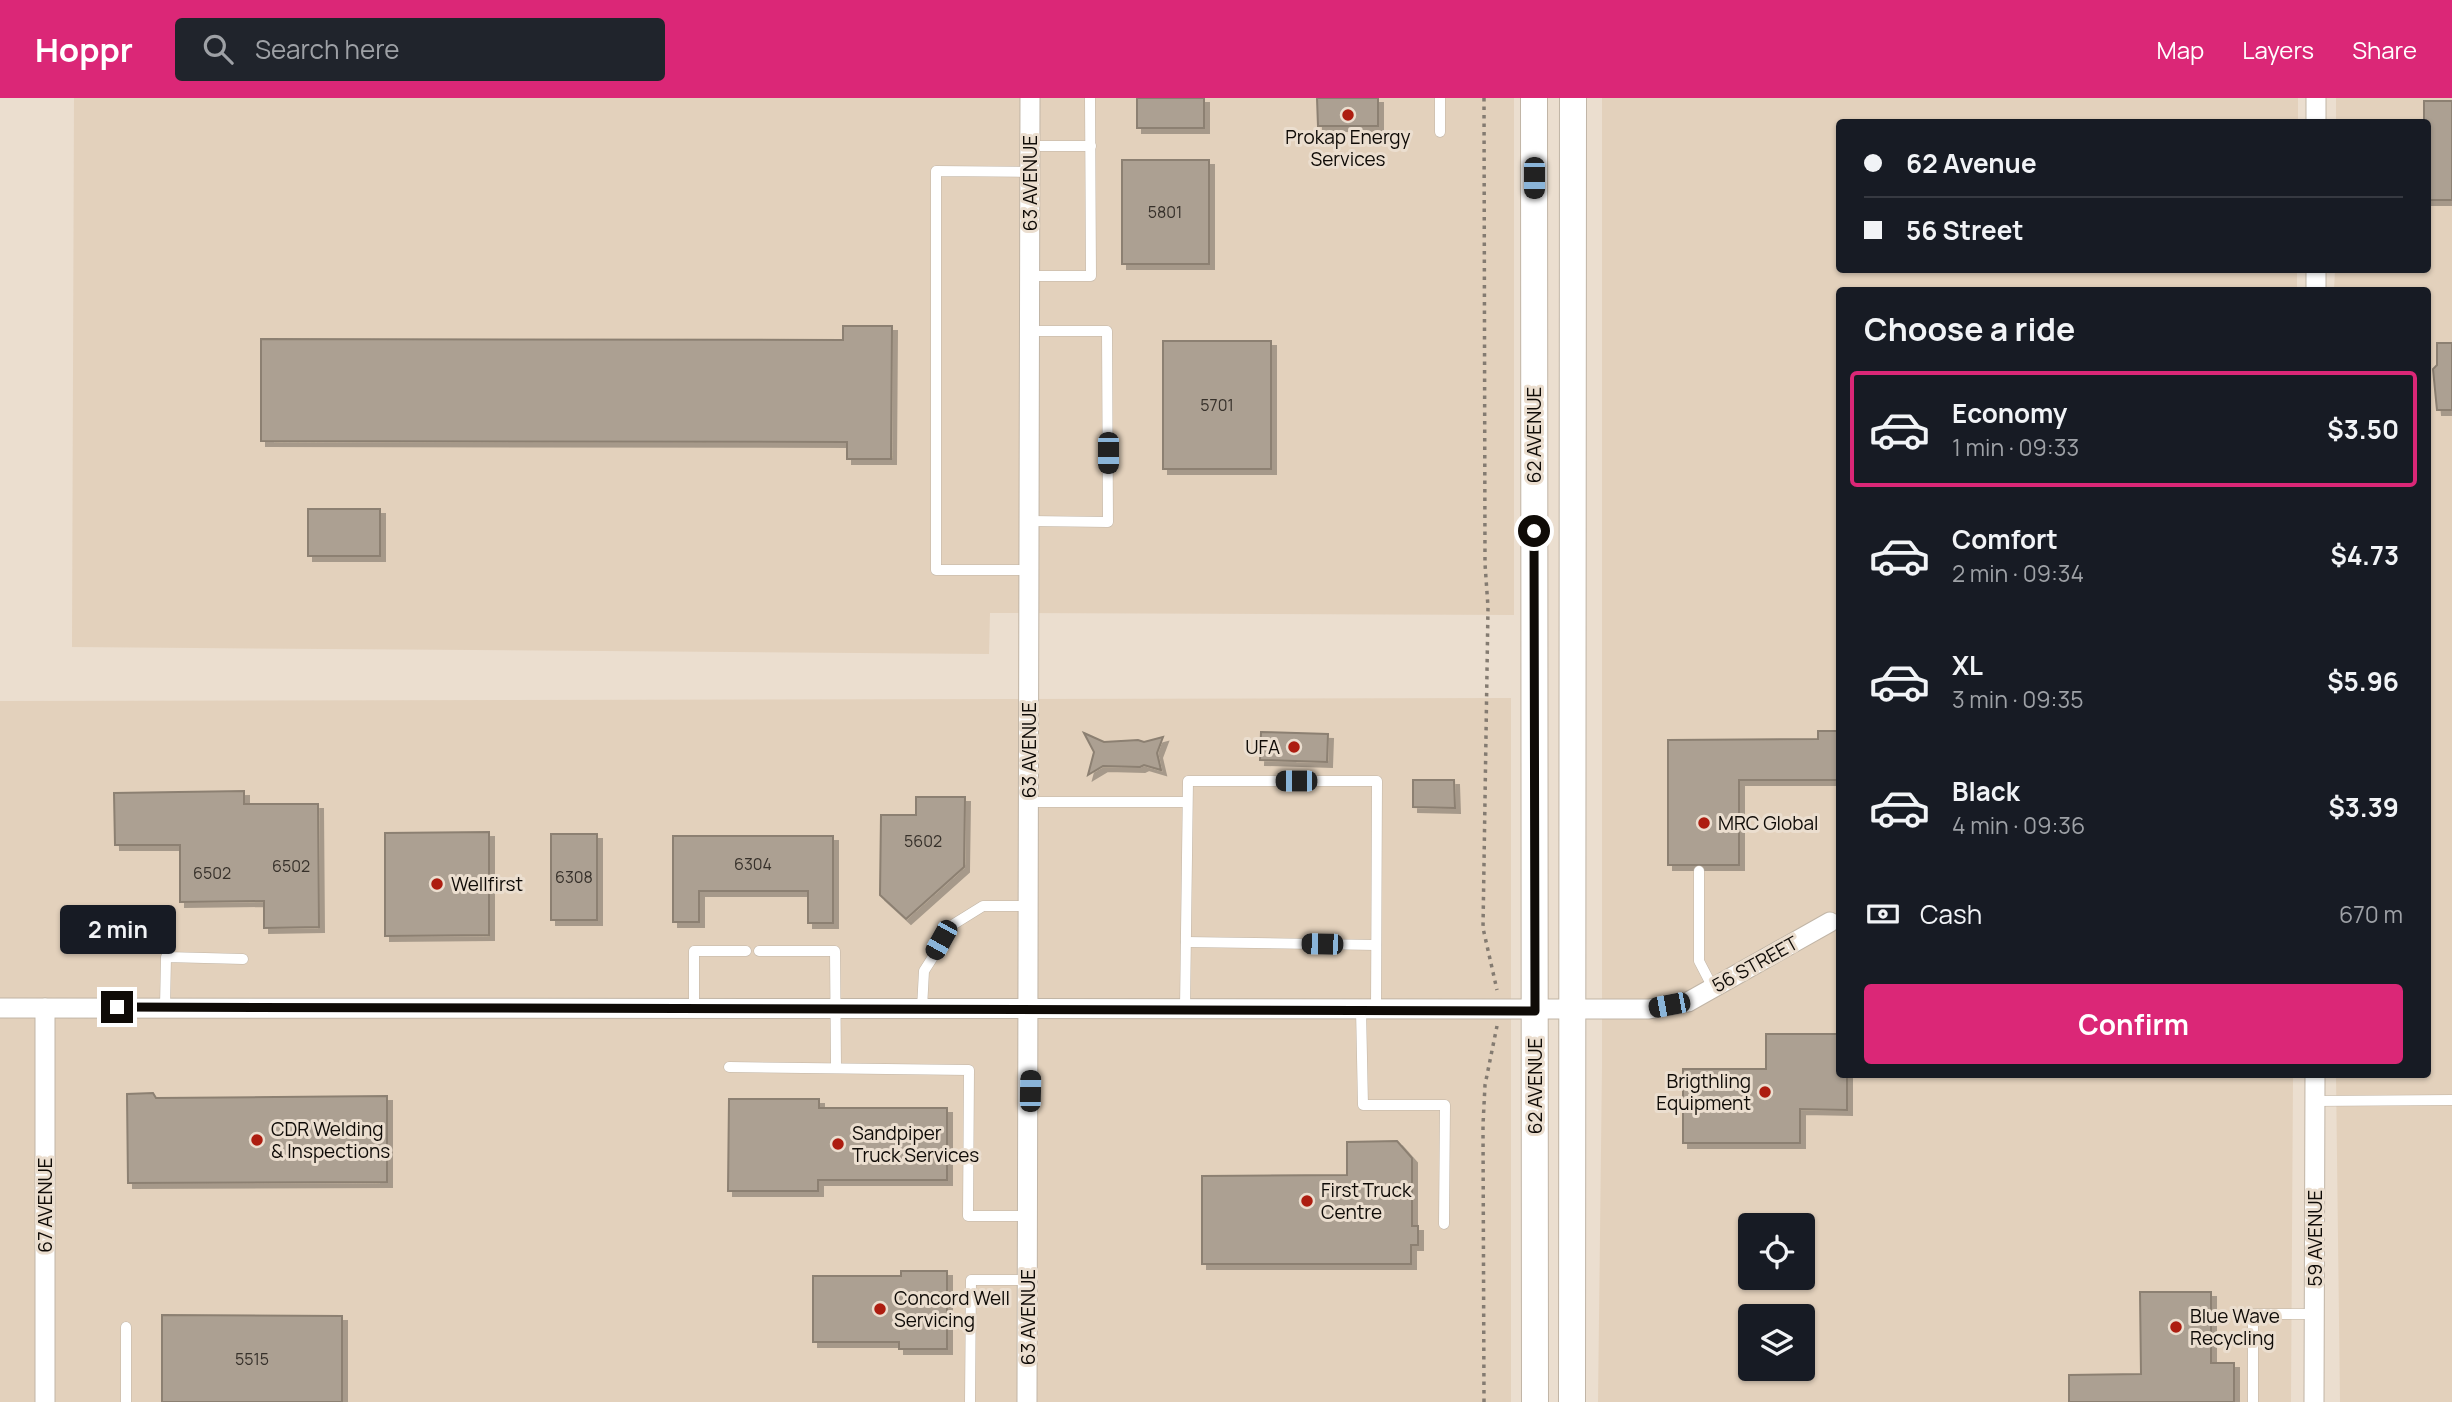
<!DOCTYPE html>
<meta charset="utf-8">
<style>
body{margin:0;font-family:Manrope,sans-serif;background:#20242c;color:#f1f3f6;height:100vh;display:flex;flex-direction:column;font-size:26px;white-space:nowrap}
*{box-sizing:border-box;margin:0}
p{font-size:23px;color:#9ea1a6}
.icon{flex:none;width:38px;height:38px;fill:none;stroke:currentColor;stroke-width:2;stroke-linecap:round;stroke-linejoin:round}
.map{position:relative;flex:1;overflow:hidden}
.drawer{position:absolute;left:1836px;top:189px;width:595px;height:791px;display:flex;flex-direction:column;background:#171b24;border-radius:7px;box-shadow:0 2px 5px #0004}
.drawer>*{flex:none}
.guide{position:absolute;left:1836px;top:21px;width:595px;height:154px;border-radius:7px;box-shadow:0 2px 5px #0004;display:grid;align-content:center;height:154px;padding:0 28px;background:#171b24}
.tools{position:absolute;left:1738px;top:1115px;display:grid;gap:14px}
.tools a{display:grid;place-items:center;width:77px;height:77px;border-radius:7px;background:#171b24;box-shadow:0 2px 5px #0004;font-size:35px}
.end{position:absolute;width:32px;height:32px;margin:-16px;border:9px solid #0f0b07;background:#fff;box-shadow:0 0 0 4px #fff}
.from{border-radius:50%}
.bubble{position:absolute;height:49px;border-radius:7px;background:#171b24;box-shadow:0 2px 5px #0004;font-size:23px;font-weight:700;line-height:49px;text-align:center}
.car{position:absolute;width:21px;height:42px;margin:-21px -10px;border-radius:9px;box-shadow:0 0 5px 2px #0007;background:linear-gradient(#222 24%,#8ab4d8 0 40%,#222 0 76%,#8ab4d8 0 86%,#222 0)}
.guide b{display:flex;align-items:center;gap:24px;height:66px;font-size:26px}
.guide b+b{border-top:2px solid #363941}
.guide i{width:18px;height:18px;background:#f1f3f6}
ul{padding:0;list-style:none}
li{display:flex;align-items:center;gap:21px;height:116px;margin:0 14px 10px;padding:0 14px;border:4px solid transparent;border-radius:7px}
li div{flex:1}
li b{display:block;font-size:26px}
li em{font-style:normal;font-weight:700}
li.on{border-color:#db2777}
li>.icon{width:63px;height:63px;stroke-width:1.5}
h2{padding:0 28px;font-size:32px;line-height:84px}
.pay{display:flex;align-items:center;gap:18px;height:77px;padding:0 28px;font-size:26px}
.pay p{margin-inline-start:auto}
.action{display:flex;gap:14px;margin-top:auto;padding:14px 28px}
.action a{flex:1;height:80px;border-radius:7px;background:#db2777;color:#fff;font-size:28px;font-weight:700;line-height:80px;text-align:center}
header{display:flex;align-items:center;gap:42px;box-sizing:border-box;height:98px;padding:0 35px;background:#db2777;color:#fff}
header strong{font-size:33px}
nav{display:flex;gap:38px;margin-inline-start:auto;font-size:24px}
.search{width:490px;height:63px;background:#20242c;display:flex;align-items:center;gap:18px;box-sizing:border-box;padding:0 24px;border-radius:7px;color:#9ea1a6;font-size:26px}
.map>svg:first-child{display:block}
.built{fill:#e3d1bc;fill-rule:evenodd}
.building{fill:#aca092;stroke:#8c8072;stroke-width:2;filter:url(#shadow)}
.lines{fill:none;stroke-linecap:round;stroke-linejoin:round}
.service-casing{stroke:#c1b5a6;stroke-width:11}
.minor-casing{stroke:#c1b5a6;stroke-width:21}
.secondary-casing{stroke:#c1b5a6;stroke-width:28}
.path{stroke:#847b71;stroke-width:3.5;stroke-dasharray:3.5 5;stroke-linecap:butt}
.service{stroke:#fff;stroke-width:10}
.minor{stroke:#fff;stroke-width:19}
.secondary{stroke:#fff;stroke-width:26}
.route{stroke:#0f0b07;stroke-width:9}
.poi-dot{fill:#ad1d10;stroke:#ebdecf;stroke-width:2.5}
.labels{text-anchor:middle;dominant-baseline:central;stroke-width:6;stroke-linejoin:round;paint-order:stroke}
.number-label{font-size:16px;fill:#36302a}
.poi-label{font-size:19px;fill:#0f0b07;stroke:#ebdecf;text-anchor:start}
.street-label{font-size:19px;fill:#0f0b07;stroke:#ebdecf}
</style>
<header>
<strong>Hoppr</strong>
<div class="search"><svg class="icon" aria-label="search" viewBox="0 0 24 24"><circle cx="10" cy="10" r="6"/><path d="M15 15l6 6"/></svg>Search here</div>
<nav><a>Map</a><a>Layers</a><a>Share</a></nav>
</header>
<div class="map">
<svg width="2452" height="1304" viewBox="0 0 2452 1304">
<defs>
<filter id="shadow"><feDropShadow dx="5" dy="5" stdDeviation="0" flood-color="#0004"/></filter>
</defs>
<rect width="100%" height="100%" fill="#ebdecf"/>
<!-- built -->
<g class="built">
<polygon points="74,0 1514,0 1514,517 990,515 989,556 72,549"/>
<path d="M 1602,0 L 2298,0 L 2298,24 L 1839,24 L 1839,172 L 2297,172 L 2297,192 L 1839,192 L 1839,976 L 2293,977 L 2291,1304 L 1598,1304 L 1602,969 ZM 1750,1127 L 1802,1127 L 1802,1180 L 1750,1180 ZM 1750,1218 L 1802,1218 L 1802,1270 L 1750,1270 Z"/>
<polygon points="2336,0 2452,0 2452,1304 2340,1304 2336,977 2427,976 2427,192 2334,192 2335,172 2427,172 2427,24 2336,24"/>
<polygon points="1511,600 1511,1304 0,1304 0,603"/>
</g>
<!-- building -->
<g class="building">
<rect x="1137" y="0" width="67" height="30"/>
<polygon points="1317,0 1378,0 1378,28 1318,28"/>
<polygon points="2424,3 2452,3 2452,102 2427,102 2427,24 2424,24"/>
<rect x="1122" y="62" width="87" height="104"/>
<polygon points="843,228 892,228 891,361 847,361 847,344 261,343 261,241 843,242"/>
<rect x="1163" y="243" width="108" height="128"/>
<polygon points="2437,245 2452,245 2452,312 2437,312 2433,271 2437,267"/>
<rect x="308" y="411" width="72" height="47"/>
<polygon points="1818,633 1839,633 1839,682 1739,682 1739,767 1668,767 1668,642 1818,641"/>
<polygon points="1261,634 1328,636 1327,664 1260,662"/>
<polygon points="1084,635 1104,644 1138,642 1144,644 1163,639 1157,655 1161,672 1144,667 1140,669 1103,668 1088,677 1094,654"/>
<polygon points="1413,682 1454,682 1455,710 1413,709"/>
<polygon points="244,693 244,706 318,706 319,829 264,830 264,803 180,804 180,747 115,747 114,695"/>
<polygon points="916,699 965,699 964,769 906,821 880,797 881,717 916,717"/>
<polygon points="489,734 489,837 385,838 385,735"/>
<rect x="551" y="736" width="46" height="86"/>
<polygon points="673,738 833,738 833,825 808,825 808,793 699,793 699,824 673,824"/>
<polygon points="1766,936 1839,936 1839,976 1847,976 1847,1012 1800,1011 1800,1045 1683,1045 1683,971 1766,971"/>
<polygon points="153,995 156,1000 387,998 387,1084 128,1085 127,996"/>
<polygon points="729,1001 819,1001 819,1010 947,1010 947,1082 818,1082 818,1093 728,1093"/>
<polygon points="1397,1043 1412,1060 1412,1128 1418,1128 1418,1147 1411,1147 1411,1166 1202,1166 1202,1078 1347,1077 1347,1044"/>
<polygon points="901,1173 947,1173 947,1251 899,1251 899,1244 813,1244 813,1178 901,1178"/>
<polygon points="2140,1194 2211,1194 2211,1265 2234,1265 2234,1304 2069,1304 2069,1277 2141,1276"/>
<polygon points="162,1217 342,1218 342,1304 162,1304"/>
</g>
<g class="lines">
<defs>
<g id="service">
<polyline points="1440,0 1440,34"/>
<polyline points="1030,48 1091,48"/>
<polyline points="1030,178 1091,178 1090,0"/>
<polyline points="1030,423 1108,424 1107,233 1030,233"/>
<polyline points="1030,472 936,472 936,73 1030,74"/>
<polyline points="1029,704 1187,704"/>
<polyline points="1699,773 1699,863 1713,890"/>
<polyline points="1186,844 1376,847"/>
<polyline points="759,853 835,853 836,969"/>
<polyline points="165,909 166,859 243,861"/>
<polyline points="694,910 694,853 746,853"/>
<polyline points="922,910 924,873 954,826 983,808 1029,808"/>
<polyline points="1185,910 1188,683 1377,683 1376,911"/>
<polyline points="1361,911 1363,1007 1445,1007 1444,1126"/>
<polyline points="729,969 969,972 968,1118 1029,1118"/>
<polyline points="2315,1003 2452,1002"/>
<polyline points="126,1229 126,1304"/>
<polyline points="970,1304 971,1182 1028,1182"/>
<polyline points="2253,1304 2253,1216 2315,1216"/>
</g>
<g id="minor">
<polyline points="2316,24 2316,0"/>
<polyline points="2316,192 2316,172"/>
<polyline points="0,910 1649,911 1688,904 1830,824"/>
<polyline points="45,910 45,1304"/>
<polyline points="1027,1304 1030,0"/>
<polyline points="2314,1304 2315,976"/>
</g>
<g id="secondary">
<polyline points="1534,0 1535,1304"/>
<polyline points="1572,1304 1573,0"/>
</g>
</defs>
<!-- service casing -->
<use href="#service" class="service-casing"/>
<!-- minor casing -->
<use href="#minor" class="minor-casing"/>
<!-- secondary casing -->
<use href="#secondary" class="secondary-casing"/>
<!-- path -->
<g class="path">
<polyline points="1484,0 1485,466 1488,509 1483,830 1497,892"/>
<polyline points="1484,1304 1483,1027 1485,987 1497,928"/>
</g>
<!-- service -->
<use href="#service" class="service"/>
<!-- minor -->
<use href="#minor" class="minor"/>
<!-- secondary -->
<use href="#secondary" class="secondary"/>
</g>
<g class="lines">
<!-- route -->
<polyline class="route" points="117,909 1535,913 1534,433"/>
</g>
<!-- markers -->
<g class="poi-dot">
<circle cx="1348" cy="17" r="7"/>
<circle cx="1294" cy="649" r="7"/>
<circle cx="1704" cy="725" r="7"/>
<circle cx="437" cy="786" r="7"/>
<circle cx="1765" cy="994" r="7"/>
<circle cx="257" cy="1042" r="7"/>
<circle cx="838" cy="1046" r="7"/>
<circle cx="1307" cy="1103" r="7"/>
<circle cx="880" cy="1211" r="7"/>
<circle cx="2176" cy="1229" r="7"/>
</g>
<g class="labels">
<!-- number labels -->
<g class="number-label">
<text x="1165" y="114">5801</text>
<text x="1217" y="307">5701</text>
<text x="923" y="743">5602</text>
<text x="753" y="766">6304</text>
<text x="291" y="768">6502</text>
<text x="212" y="775">6502</text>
<text x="574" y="779">6308</text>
<text x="252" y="1261">5515</text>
</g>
<!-- poi labels -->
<g class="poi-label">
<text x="1348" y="39" text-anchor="middle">Prokap Energy<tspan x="1348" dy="22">Services</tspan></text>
<text x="1280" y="649" text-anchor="end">UFA</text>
<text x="1718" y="725">MRC Global</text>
<text x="451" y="786">Wellfirst</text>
<text x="1751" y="983" text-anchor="end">Brigthling<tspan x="1751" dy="22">Equipment</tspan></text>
<text x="271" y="1031">CDR Welding<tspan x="271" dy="22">&amp; Inspections</tspan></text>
<text x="852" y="1035">Sandpiper<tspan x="852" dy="22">Truck Services</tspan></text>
<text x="1321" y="1092">First Truck<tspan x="1321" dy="22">Centre</tspan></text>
<text x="894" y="1200">Concord Well<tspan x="894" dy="22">Servicing</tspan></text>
<text x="2190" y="1218">Blue Wave<tspan x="2190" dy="22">Recycling</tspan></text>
</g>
<!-- street labels -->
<g class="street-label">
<text transform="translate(1030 85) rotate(-90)">63 AVENUE</text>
<text transform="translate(1534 337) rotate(-90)">62 AVENUE</text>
<text transform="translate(1029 652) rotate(-90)">63 AVENUE</text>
<text transform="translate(1755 866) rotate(-29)">56 STREET</text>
<text transform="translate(1535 988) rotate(-90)">62 AVENUE</text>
<text transform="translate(45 1107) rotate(-90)">67 AVENUE</text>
<text transform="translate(2315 1140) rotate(-90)">59 AVENUE</text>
<text transform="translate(1028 1219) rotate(-90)">63 AVENUE</text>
</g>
</g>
</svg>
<div class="tools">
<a><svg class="icon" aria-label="locate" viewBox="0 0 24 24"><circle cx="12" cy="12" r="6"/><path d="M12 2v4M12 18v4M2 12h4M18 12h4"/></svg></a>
<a><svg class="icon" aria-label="layers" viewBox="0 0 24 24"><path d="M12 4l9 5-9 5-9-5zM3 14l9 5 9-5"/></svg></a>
</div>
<i class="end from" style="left:1534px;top:433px"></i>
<i class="end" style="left:117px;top:909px"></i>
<div class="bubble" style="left:60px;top:807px;width:116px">2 min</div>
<i class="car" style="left:1534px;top:80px;rotate:180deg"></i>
<i class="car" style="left:1108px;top:355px;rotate:180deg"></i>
<i class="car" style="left:1296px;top:683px;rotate:270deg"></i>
<i class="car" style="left:941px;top:842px;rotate:209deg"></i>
<i class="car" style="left:1322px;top:846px;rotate:271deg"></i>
<i class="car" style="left:1669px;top:907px;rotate:259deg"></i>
<i class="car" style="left:1030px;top:993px;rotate:1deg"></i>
<div class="guide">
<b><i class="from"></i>62 Avenue</b>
<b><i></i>56 Street</b>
</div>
<section class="drawer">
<h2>Choose a ride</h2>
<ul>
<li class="on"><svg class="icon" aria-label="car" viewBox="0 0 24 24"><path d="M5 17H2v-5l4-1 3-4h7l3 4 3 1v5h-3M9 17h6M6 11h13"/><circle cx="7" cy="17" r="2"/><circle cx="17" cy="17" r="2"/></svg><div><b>Economy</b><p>1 min · 09:33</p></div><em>$3.50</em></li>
<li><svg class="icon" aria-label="car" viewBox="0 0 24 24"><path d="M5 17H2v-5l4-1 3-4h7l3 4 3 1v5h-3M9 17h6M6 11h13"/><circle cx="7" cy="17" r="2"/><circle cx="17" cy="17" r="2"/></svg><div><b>Comfort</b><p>2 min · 09:34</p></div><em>$4.73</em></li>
<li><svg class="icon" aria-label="car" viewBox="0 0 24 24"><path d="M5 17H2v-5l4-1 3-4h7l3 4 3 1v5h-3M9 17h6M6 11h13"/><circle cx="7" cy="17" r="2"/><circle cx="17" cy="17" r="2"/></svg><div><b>XL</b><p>3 min · 09:35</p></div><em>$5.96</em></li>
<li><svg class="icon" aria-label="car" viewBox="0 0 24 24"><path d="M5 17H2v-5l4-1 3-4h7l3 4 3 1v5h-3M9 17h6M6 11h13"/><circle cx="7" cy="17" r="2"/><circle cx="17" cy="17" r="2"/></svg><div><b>Black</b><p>4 min · 09:36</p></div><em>$3.39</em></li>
</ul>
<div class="pay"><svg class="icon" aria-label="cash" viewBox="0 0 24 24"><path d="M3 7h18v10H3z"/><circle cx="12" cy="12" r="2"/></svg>Cash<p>670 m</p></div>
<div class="action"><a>Confirm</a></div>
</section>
</div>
